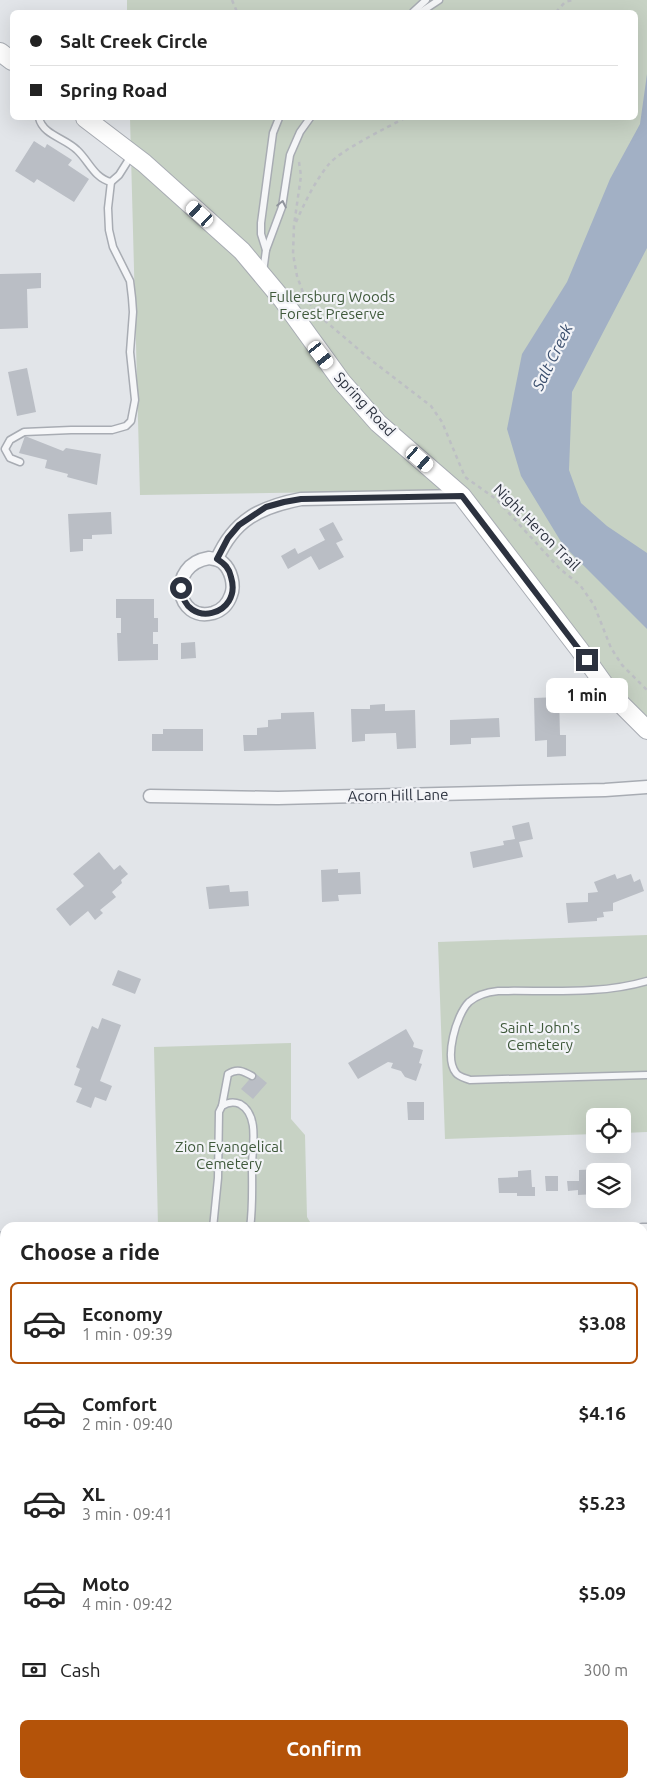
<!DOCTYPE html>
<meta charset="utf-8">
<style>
body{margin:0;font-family:Ubuntu,sans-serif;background:#f6f6f6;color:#222;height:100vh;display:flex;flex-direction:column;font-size:19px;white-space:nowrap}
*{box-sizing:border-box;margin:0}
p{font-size:16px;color:#767676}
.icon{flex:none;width:28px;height:28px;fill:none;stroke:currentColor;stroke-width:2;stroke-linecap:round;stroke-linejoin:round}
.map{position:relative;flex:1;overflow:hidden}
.panel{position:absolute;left:0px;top:1222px;width:648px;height:566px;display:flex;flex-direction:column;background:#fff;border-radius:15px 15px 0 0;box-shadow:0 5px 20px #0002}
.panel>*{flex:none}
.hud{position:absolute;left:10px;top:10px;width:628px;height:110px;border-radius:8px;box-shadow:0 5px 20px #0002;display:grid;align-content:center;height:110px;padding:0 20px;background:#fff}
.fabs{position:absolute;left:586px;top:1108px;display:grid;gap:10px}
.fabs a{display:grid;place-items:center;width:45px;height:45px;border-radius:8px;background:#fff;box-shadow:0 5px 20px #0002;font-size:25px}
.end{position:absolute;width:22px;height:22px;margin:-11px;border:6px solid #2c323f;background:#fff;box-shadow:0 0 0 2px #fff}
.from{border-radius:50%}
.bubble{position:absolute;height:35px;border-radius:8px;background:#fff;box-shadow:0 5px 20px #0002;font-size:16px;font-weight:600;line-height:35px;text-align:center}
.car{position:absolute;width:15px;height:30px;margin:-15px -8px;border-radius:6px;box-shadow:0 0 4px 1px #0007;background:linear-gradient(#fff 24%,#345 0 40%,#fff 0 76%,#345 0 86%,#fff 0)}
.hud b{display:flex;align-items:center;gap:18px;height:48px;font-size:19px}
.hud b+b{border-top:1px solid #e0e0e0}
.hud i{width:12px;height:12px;background:#222}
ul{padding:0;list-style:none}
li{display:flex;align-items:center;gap:15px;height:82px;margin:0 10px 8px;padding:0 10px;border:2px solid transparent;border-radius:8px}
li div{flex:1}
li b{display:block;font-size:19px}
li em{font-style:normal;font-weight:600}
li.current{border-color:#b45309}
li>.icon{width:45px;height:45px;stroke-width:1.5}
h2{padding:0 20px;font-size:22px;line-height:60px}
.pay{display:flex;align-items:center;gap:12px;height:55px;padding:0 20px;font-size:19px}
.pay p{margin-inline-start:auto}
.cta{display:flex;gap:10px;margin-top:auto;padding:10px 20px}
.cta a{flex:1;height:58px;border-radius:8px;background:#b45309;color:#fff;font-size:20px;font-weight:600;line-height:58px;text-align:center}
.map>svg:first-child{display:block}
.green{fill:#c7d2c4}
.water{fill:#a2b0c5}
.building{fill:#babec5}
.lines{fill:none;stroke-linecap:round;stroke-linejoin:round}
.lane-casing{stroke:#a8acb3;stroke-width:9}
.street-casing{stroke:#a8acb3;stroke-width:15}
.secondary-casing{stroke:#a8acb3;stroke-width:20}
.path{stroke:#bdbfc4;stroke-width:2.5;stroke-dasharray:4 4;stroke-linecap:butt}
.lane{stroke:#f5f6f8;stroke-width:6}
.street{stroke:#f5f6f8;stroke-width:12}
.secondary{stroke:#fff;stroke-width:18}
.oneway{stroke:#90949c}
.route{stroke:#2c323f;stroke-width:6}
.labels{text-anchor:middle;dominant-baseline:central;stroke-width:4.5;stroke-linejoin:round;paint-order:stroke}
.park-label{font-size:15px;fill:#3f593b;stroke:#f2f3f7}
.street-label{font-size:15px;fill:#2c323f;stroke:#f2f3f7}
.water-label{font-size:16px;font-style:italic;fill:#3b4f6e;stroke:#f2f3f7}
</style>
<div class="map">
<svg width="647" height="1788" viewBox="0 0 647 1788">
<rect width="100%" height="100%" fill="#e2e5e9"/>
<!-- green -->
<g class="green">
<polygon points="127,0 647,0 647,725 626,703 465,490 140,495 130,118 635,118 635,12 127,12"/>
<polygon points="647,935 647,1132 623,1133 622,1116 595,1116 595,1134 445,1139 438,942"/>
<polygon points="291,1043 291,1119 305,1135 307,1217 313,1227 158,1227 154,1047"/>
</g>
<!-- water -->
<polygon class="water" points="647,74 647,248 572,392 569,470 581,503 607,526 647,553 647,629 563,545 521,476 507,429 522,354 567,282 610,179 640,124"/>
<!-- building -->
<g class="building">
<polygon points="34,141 45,148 47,144 72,160 68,165 89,179 74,202 37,179 34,183 15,171"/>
<polygon points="41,273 41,288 27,289 28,328 0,329 0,274"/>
<polygon points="27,368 36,412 17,416 8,372"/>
<polygon points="25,436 63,451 66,448 101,454 97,485 67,477 68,474 45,468 47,460 19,453"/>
<polygon points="111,512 112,534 92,535 92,539 83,539 83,551 70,552 68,514"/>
<polygon points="333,522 343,540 336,543 344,557 319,570 311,556 288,569 281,556 295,548 298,554 325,540 319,529"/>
<polygon points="116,599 154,599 154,618 158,618 158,632 153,632 153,644 158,644 158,660 118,661 117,633 121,633 121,618 116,618"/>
<polygon points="195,642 196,658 181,659 181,643"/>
<polygon points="559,697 560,735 566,735 566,756 547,757 547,740 535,741 534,698"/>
<polygon points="385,704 385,711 415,710 416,748 397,749 396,733 365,734 365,741 352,742 351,709 370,709 370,705"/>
<polygon points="314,712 316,749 244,751 243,735 257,735 257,728 268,727 268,720 281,719 281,713"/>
<polygon points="499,718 500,737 471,738 471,744 450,745 450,720"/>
<polygon points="163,729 203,729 203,751 152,751 152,734 163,734"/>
<polygon points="529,822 533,839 519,842 523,857 473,868 470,852 504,845 503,841 515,839 512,826"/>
<polygon points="99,852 114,870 120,865 128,874 121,880 122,883 112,892 116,897 100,910 103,913 95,920 88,911 70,926 56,909 84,886 73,874"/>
<polygon points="338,869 338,873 360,872 361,894 338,895 339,901 322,902 321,870"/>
<polygon points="615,874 617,879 631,874 634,882 640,879 644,891 613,903 613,911 603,912 604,917 597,918 597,921 568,923 566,903 588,902 588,893 598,892 594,882"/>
<polygon points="229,885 230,892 248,891 249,906 209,909 206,887"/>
<polygon points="118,970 141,979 135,994 112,985"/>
<polygon points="102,1018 121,1025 100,1081 112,1086 106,1101 95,1097 91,1108 76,1102 82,1088 74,1085 80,1069 76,1067 92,1026 98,1029"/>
<polygon points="406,1029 414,1043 413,1047 423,1050 419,1063 422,1064 416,1081 405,1077 401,1071 391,1068 393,1063 388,1062 358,1079 348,1063"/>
<polygon points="255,1073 267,1083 253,1099 241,1089"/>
<polygon points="407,1102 424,1102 424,1120 408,1120"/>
<polygon points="598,1169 598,1171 595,1171 595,1194 578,1195 578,1190 568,1191 567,1181 579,1181 579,1170"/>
<polygon points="531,1170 532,1187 535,1187 535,1196 517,1196 517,1193 499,1193 498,1178 518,1177 518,1171"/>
<polygon points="545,1176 558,1176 558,1191 546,1191"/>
<polygon points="0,1231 5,1231 5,1254 0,1253"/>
<polygon points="647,1356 647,1376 643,1376 642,1357"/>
<polygon points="0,1395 5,1395 5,1424 2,1424 0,1421"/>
<rect x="642" y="1544" width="5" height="15"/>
<polygon points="0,1548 3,1548 4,1569 0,1569"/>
<polygon points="642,1617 644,1617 647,1649 642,1649"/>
<rect x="0" y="1646" width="5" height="22"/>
<rect x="47" y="1784" width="36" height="4"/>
<rect x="248" y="1784" width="37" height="4"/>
<polygon points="345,1784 368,1784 369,1788 346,1788"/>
<polygon points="505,1784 532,1784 532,1787 505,1785"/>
</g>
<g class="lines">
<defs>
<g id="lane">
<polyline points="413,12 426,0"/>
<polyline points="421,12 439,0"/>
<path d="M 39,118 C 43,135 65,138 77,150 C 89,161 94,178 111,182 L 119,175 L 131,156"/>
<polyline points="266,250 261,234 261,223 273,133 279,118"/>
<polyline points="263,272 266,250 282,207 290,155 300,132 310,118"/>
<polyline points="20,462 10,458 5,449 10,440 24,432 71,430 112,430 126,426 131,421 135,400 130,352 133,312 132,298 130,281 113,247 109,230 108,208 111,182"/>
<path d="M 647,981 C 600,995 547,990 498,991 C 488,992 478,994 469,1002 C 456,1015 444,1058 456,1073 C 459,1077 465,1078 470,1080 L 647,1075"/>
<path d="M 222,1106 L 228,1074 C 237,1068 243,1071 252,1076"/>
<path d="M 213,1228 L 218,1178 L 219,1112 L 222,1106 C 228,1102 233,1101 240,1104 C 260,1115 252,1148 252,1166 C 252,1186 253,1207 250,1228"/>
</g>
<g id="street">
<path d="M 209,558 C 214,559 219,559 223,563 C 231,570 235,585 231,595 C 228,604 223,610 213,613 C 176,623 166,565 209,558 Z"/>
<path d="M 217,559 C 234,520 260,507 301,499 L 462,496"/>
<polyline points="150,796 278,798 605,790 647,787"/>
<polyline points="642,1230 647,1230"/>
<polyline points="642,1471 647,1470"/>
<polyline points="0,1487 5,1486"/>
<polyline points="642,1715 647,1715"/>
<polyline points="0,1732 5,1732"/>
<polyline points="604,1784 605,1788"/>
</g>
<g id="secondary">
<polyline points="0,52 12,61"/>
<polyline points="85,118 144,163 242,251 282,299 342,382 378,423 462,496 579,649 604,684 617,700 647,730"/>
</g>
</defs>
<!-- lane casing -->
<use href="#lane" class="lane-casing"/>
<!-- street casing -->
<use href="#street" class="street-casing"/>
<!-- secondary casing -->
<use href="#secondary" class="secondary-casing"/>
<!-- path -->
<g class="path">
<polyline points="232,0 237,12"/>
<polyline points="556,12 565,2 573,0"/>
<polyline points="299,162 301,176 294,225 293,254 297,276 305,298 324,320 371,360 431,406 442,422 465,477 496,499 560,569 580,585 594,605 611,648 622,665 647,690"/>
<path d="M 296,222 C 305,202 315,181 329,164 C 341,150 386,128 405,118"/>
</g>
<!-- lane -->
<use href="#lane" class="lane"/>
<!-- street -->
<use href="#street" class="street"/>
<!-- secondary -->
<use href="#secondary" class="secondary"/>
</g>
<!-- one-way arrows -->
<defs><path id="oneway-chevron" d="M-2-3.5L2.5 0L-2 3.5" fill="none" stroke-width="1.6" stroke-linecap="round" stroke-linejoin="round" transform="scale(1.25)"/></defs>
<use class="oneway" href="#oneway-chevron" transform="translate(282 204) rotate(-78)"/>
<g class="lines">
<!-- route -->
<path class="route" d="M 181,588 C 185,630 243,616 231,577 C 229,568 225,564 217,559 L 228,538 L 239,525 L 266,507 L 284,502 L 301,499 L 462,496 L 587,660"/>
</g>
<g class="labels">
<!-- park labels -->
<g class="park-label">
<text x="332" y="296">Fullersburg Woods<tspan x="332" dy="17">Forest Preserve</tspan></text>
<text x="540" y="1027">Saint John's<tspan x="540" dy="17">Cemetery</tspan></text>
<text x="229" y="1146">Zion Evangelical<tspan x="229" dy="17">Cemetery</tspan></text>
</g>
<!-- street labels -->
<g class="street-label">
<text transform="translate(365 404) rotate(47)">Spring Road</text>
<text transform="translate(537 527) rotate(45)">Night Heron Trail</text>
<text transform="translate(398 795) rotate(-1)">Acorn Hill Lane</text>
</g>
<!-- water labels -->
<g class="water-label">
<text transform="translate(552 357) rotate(-64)">Salt Creek</text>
</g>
</g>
</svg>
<div class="fabs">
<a><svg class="icon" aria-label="locate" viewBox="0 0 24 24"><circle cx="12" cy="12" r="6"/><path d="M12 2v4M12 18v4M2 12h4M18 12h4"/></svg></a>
<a><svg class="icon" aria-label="layers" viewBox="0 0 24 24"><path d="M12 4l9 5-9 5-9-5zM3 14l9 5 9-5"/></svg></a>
</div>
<i class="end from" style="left:181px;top:588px"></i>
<i class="end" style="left:587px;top:660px"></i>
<div class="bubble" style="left:546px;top:678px;width:82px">1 min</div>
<i class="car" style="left:200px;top:214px;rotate:312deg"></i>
<i class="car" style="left:321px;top:355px;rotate:142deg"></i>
<i class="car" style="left:420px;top:459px;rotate:131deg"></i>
<div class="hud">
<b><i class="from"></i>Salt Creek Circle</b>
<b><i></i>Spring Road</b>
</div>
<section class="panel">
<h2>Choose a ride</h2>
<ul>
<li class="current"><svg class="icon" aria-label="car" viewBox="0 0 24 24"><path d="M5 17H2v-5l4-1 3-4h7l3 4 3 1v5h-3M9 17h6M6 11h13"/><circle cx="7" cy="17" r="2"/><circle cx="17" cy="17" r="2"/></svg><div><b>Economy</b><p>1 min · 09:39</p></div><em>$3.08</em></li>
<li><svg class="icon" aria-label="car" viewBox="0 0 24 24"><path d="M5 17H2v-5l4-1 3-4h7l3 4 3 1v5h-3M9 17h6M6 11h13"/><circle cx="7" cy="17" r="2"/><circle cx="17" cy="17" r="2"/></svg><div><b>Comfort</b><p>2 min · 09:40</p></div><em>$4.16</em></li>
<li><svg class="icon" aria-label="car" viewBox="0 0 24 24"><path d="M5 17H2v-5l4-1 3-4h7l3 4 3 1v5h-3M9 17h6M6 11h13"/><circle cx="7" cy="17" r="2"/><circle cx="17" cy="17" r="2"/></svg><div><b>XL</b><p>3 min · 09:41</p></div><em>$5.23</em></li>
<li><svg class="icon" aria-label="car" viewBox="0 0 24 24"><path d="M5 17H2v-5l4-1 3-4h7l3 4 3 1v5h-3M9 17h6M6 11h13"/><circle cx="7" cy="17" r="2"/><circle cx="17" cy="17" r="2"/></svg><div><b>Moto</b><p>4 min · 09:42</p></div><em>$5.09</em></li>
</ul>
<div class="pay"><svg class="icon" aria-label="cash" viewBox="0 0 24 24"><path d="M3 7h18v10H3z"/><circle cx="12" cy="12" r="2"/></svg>Cash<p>300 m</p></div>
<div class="cta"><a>Confirm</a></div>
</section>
</div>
